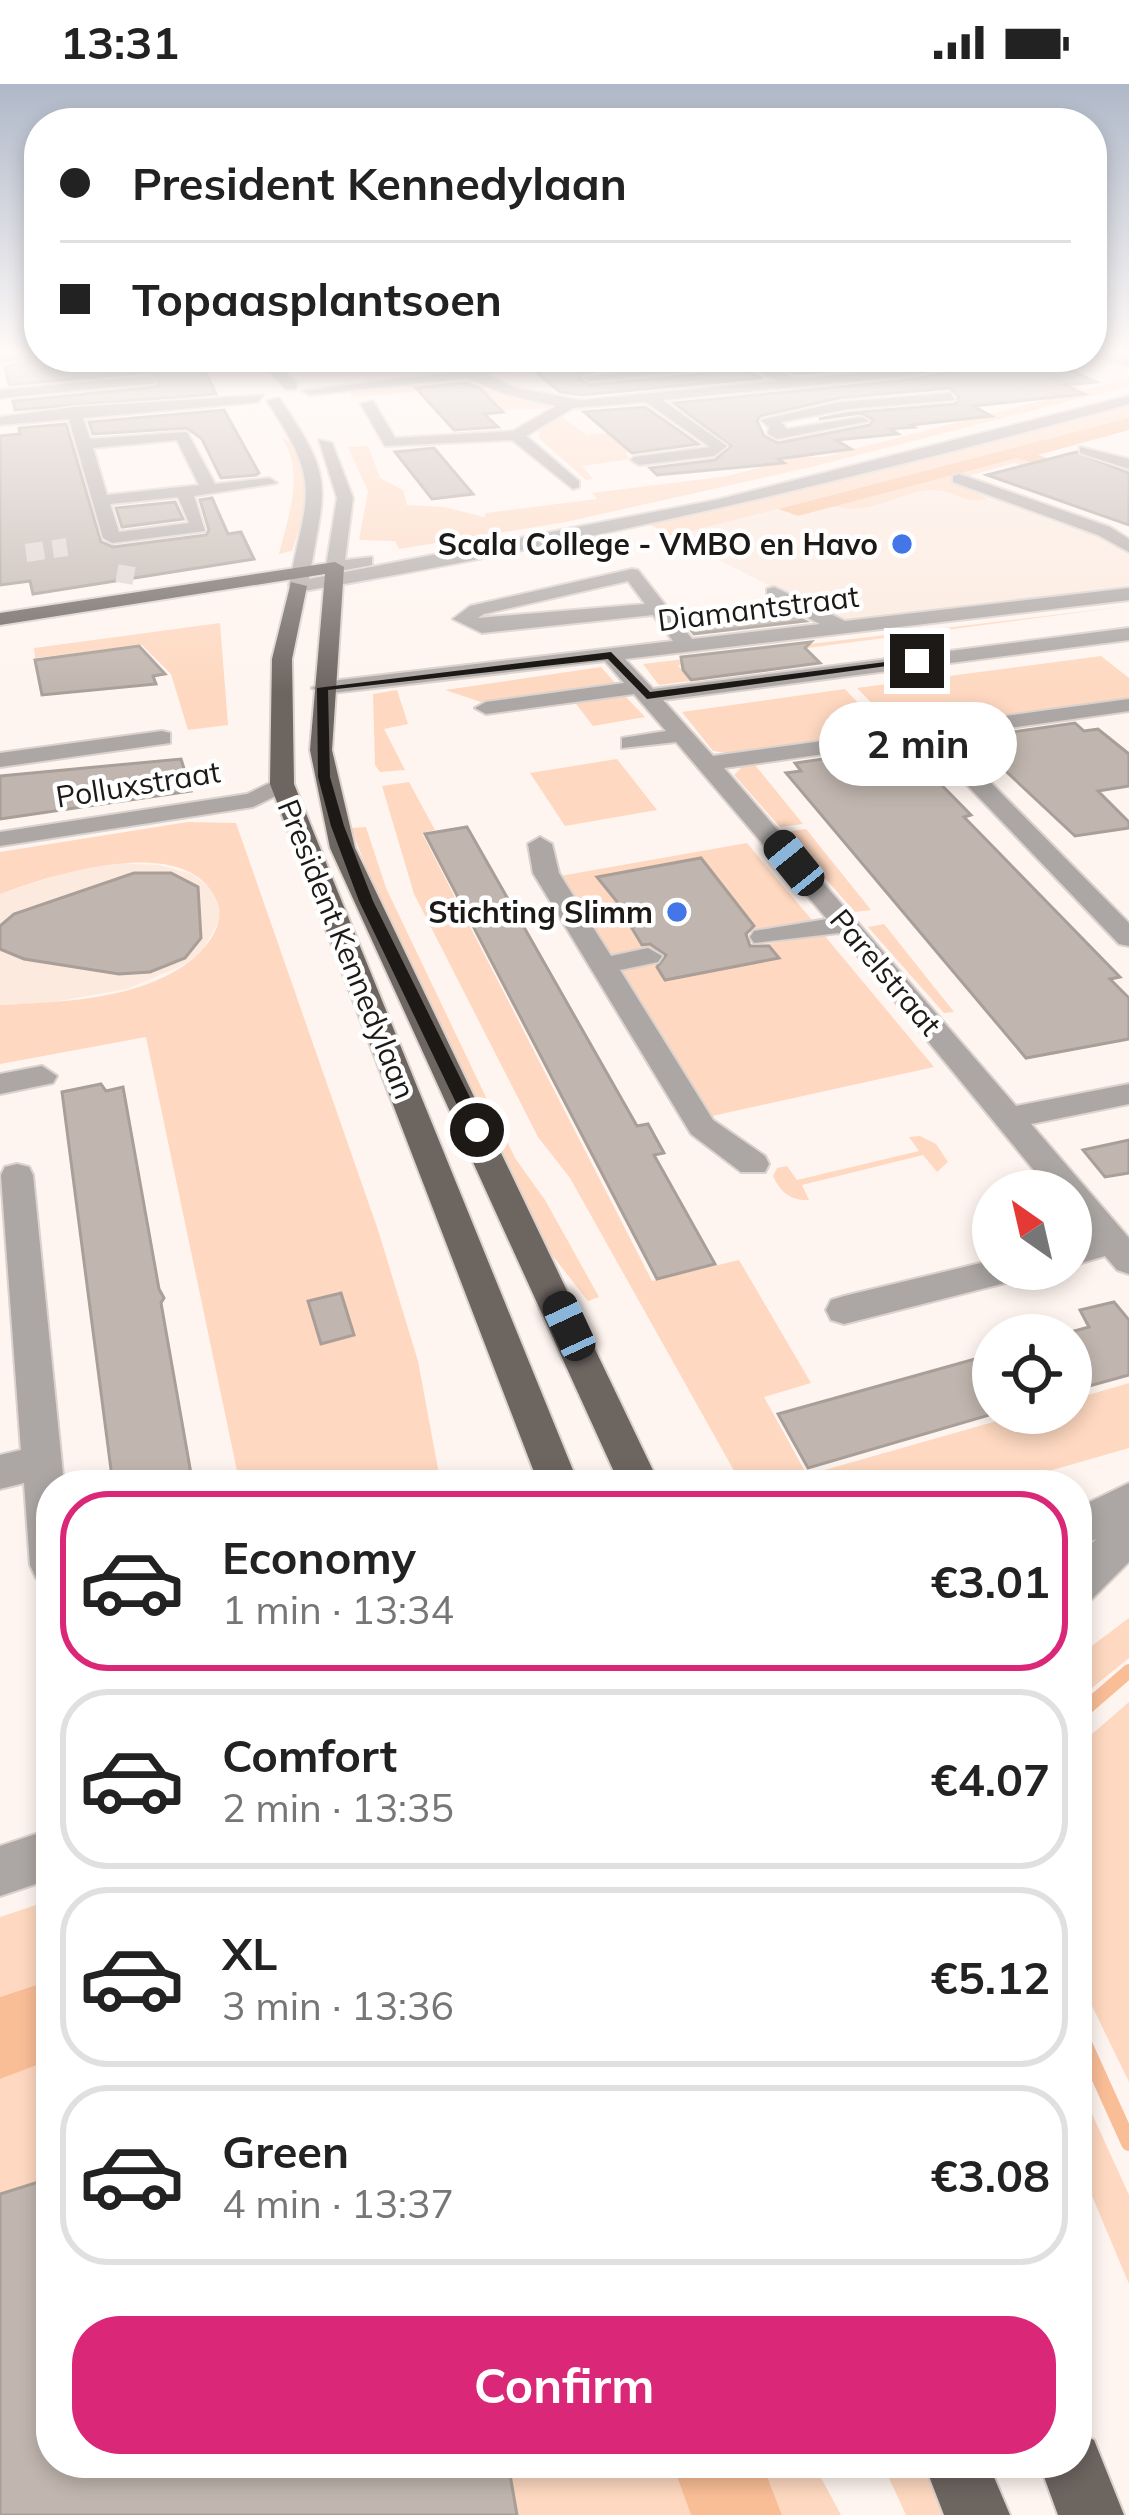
<!DOCTYPE html>
<meta charset="utf-8">
<style>
body{margin:0;font-family:Mulish,sans-serif;background:#f2f2f2;color:#222;height:100vh;display:flex;flex-direction:column;font-size:45px;white-space:nowrap}
*{box-sizing:border-box;margin:0}
p{font-size:39px;color:#767676}
.icon{flex:none;width:66px;height:66px;fill:none;stroke:currentColor;stroke-width:2;stroke-linecap:round;stroke-linejoin:round}
.map{position:relative;flex:1;overflow:hidden}
.drawer{position:absolute;left:36px;top:1386px;width:1056px;height:1008px;display:flex;flex-direction:column;background:#fff;border-radius:48px;box-shadow:0 6px 18px #0003}
.drawer>*{flex:none}
.guide{position:absolute;left:24px;top:24px;width:1083px;height:264px;border-radius:48px;box-shadow:0 6px 18px #0003;display:grid;align-content:center;height:264px;padding:0 36px;background:#fff}
.needle{width:78px;rotate:326deg}
.buttons{position:absolute;left:972px;top:1086px;display:grid;gap:24px}
.buttons a{display:grid;place-items:center;width:120px;height:120px;border-radius:50%;background:#fff;box-shadow:0 6px 18px #0003;font-size:60px}
.end{position:absolute;width:54px;height:54px;margin:-27px;border:15px solid #1d1916;background:#fff;box-shadow:0 0 0 6px #fff}
.from{border-radius:50%}
.bubble{position:absolute;height:84px;border-radius:42px;background:#fff;box-shadow:0 6px 18px #0003;font-size:39px;font-weight:700;line-height:84px;text-align:center}
.car{position:absolute;width:36px;height:72px;margin:-36px -18px;border-radius:15px;box-shadow:0 0 9px 3px #0007;background:linear-gradient(#222 24%,#8ab4d8 0 40%,#222 0 76%,#8ab4d8 0 86%,#222 0)}
.guide b{display:flex;align-items:center;gap:42px;height:114px;font-size:45px}
.guide b+b{border-top:3px solid #e0e0e0}
.guide i{width:30px;height:30px;background:#222}
ul{padding:21px 0 0;list-style:none}
li{display:flex;align-items:center;gap:36px;height:180px;margin:0 24px 18px;padding:0 12px;border:6px solid #e0e0e0;border-radius:48px}
li div{flex:1}
li b{display:block;font-size:45px}
li em{font-style:normal;font-weight:700}
li.active{border-color:#db2777}
li>.icon{width:108px;height:108px;stroke-width:1.5}
.button{display:flex;gap:24px;margin-top:auto;padding:24px 36px}
.button a{flex:1;height:138px;border-radius:48px;background:#db2777;color:#fff;font-size:48px;font-weight:700;line-height:138px;text-align:center}
.status{display:flex;justify-content:space-between;align-items:center;height:84px;padding:0 60px;background:#fff;direction:ltr}
.status svg{height:33px;fill:currentColor}
.map>svg:first-child{display:block}
.built{fill:#fceade}
.green{fill:#fed8c0}
.water{fill:#fabe97}
.lines{fill:none;stroke-linecap:round;stroke-linejoin:round}
.stream-far1{stroke:#fabe97;stroke-width:14}
.stream{stroke:#fabe97;stroke-width:16}
.building{fill:#c1b6af;stroke:#a99f98;stroke-width:3;fill-rule:evenodd}
.minor-tunnel{stroke:#ddd4cf;stroke-width:18;stroke-dasharray:18 9;stroke-linecap:butt}
.minor-casing{stroke:#dbd2cd;stroke-width:4}
.major-casing{stroke:#dbd2cd;stroke-width:4}
.minor{fill:#aca7a4;fill-rule:evenodd}
.major{fill:#6d6560;fill-rule:evenodd}
.route{fill:#1d1916}
.poi-dot{fill:#4576e8;stroke:#fff;stroke-width:4.5}
.labels{text-anchor:middle;dominant-baseline:central;stroke-width:9;stroke-linejoin:round;paint-order:stroke}
.far-poi-label{font-size:30px;font-weight:bold;fill:#1d1916;stroke:#fff;text-anchor:end}
.far-street-label{font-size:30px;fill:#1d1916;stroke:#fff}
</style>
<div class="status"><b>13:31</b><svg viewBox="0 0 49 12"><path d="M0 12V9h3v3zM5 12V6h3v6zM10 12V3h3v9zM15 12V0h3v12zM26 1h20v11H26zM47 4h2v5h-2z"/></svg></div>
<div class="map">
<svg width="1129" height="2431" viewBox="0 0 1129 2431">
<rect width="100%" height="100%" fill="#fff5f0"/>
<!-- built -->
<g class="built">
<polygon points="941,393 1101,450 1129,467 1129,502 839,537 672,452 778,425 798,432"/>
<polygon points="118,779 159,781 192,790 211,805 220,820 220,835 203,866 183,881 127,905 48,919 0,921 0,810 89,781"/>
</g>
<!-- green -->
<g class="green">
<polygon points="462,293 554,324 477,327 454,303 352,314 350,308"/>
<polygon points="1129,294 1129,302 811,383 566,438 399,465 395,457 359,456 368,407 348,363 368,362 380,394 403,406 407,421 445,423 484,433 486,429 597,415 592,409 728,392 798,373 823,373"/>
<polygon points="1129,319 1129,335 672,452 648,440"/>
<polygon points="558,330 587,351 617,348 640,367 625,369 630,375 582,382 593,395 586,396 539,354 540,348 531,347"/>
<path d="M 281,353 C 323,374 304,433 292,467 L 279,470 C 288,432 306,388 281,353 Z"/>
<path d="M 1018,374 L 1129,412 L 1129,418 L 1014,379 L 954,396 L 987,415 C 965,421 952,405 931,406 C 898,408 869,433 835,422 Z"/>
<polygon points="1129,522 678,581 690,597 659,601 643,580"/>
<polygon points="220,539 228,641 188,646 171,590 142,561 35,574 34,564"/>
<polygon points="1101,572 1129,594 1129,614 898,646 857,604"/>
<polygon points="601,583 616,600 484,619 445,606"/>
<polygon points="845,605 885,648 727,669 713,667 682,628"/>
<polygon points="397,606 408,640 384,645 405,686 380,688 375,681 373,610"/>
<polygon points="622,609 645,633 593,642 573,616"/>
<polygon points="617,675 657,726 565,742 530,689"/>
<polygon points="755,681 803,740 780,743 734,691 742,683"/>
<polygon points="409,698 435,746 422,749 652,1197 739,1176 811,1299 764,1313 807,1391 1025,1329 1071,1329 1071,1316 1129,1299 1129,1364 1000,1401 742,1401 570,1094 538,1053 414,810 382,702"/>
<path d="M 188,738 L 236,739 L 378,1146 L 418,1277 L 441,1401 L 240,1401 L 146,953 L 0,980 L 0,921 C 63,918 156,916 203,865 C 215,852 225,832 216,815 C 185,747 50,791 0,810 L 0,768 Z"/>
<polygon points="366,743 386,804 515,1074 545,1116 599,1213 588,1217 545,1162 375,806 351,744"/>
<polygon points="806,745 871,826 855,828 784,748"/>
<polygon points="747,759 812,836 611,875 560,792"/>
<polygon points="884,840 954,928 944,929 868,843"/>
<polygon points="824,851 934,983 708,1033 615,884"/>
<path d="M 920,1052 L 936,1060 L 948,1078 L 937,1088 L 923,1071 L 802,1101 L 809,1116 C 791,1117 781,1109 773,1092 L 777,1084 L 787,1082 L 797,1096 L 919,1067 L 909,1053 Z"/>
<polygon points="1129,1534 1129,1574 1077,1616 1077,1573"/>
<polygon points="1129,1618 1129,1998 1077,1891 1077,1663"/>
<polygon points="51,1816 51,1896 0,1913 0,1833"/>
<polygon points="51,1976 51,2094 0,2110 0,1995"/>
<polygon points="1077,1997 1129,2111 1129,2200 1077,2076"/>
<polygon points="508,2379 672,2379 691,2431 517,2431"/>
<polygon points="762,2379 813,2379 841,2431 782,2431"/>
<polygon points="882,2379 929,2379 949,2431 906,2431"/>
</g>
<!-- water -->
<g class="water">
<polygon points="1129,334 1129,346 1038,371 1129,403 1129,412 1018,374 798,432 778,425"/>
<polygon points="51,1896 51,1976 0,1995 0,1913"/>
<polygon points="672,2379 762,2379 782,2431 691,2431"/>
</g>
<g class="lines">
<!-- stream-far1 -->
<polyline class="stream-far1" points="1077,1632 1129,1587"/>
<!-- stream -->
<polyline class="stream" points="1077,1944 1129,2059"/>
</g>
<!-- building -->
<g class="building">
<polygon points="44,273 199,273 216,310 15,326 13,317 156,303 160,299 151,288 9,301 5,283"/>
<polygon points="616,273 693,275 582,289 579,294 590,301 703,290 707,286 701,276 716,275 762,294 581,311 560,308 535,287 613,277"/>
<polygon points="759,273 971,273 796,290"/>
<path d="M 1021,273 L 1042,273 L 1096,298 L 1065,301 L 1084,310 L 973,322 L 991,332 L 911,341 L 914,343 L 890,345 L 898,350 L 836,356 L 851,365 L 778,375 L 784,379 L 657,391 L 650,384 L 715,376 L 731,362 L 674,319 L 900,297 L 1018,277 ZM 950,304 L 959,313 L 955,320 L 850,329 L 819,335 L 861,329 L 873,336 L 870,341 L 778,359 L 764,352 L 757,337 L 760,332 L 839,314 Z"/>
<polygon points="466,299 480,304 503,328 484,330 498,343 454,346 416,304"/>
<polygon points="645,323 698,360 632,369 584,328"/>
<polygon points="224,326 259,389 256,391 221,394 202,355 187,344 93,350 89,338"/>
<polygon points="66,340 101,458 113,463 206,451 209,446 200,416 212,414 228,450 241,448 254,475 33,510 30,497 0,501 0,352 20,350 19,344"/>
<polygon points="434,364 473,410 432,415 395,368"/>
<polygon points="1076,368 1129,389 1129,441 987,391"/>
<polygon points="175,418 183,435 122,443 116,424"/>
<polygon points="773,521 805,537 694,550 682,535"/>
<polygon points="811,558 805,564 820,579 691,596 683,586 681,573"/>
<polygon points="139,562 165,590 153,592 156,600 42,611 35,576"/>
<polygon points="1075,639 1084,647 1098,645 1129,670 1129,702 1098,707 1129,738 1129,744 1075,752 979,662 993,660 985,652"/>
<polygon points="890,665 897,673 912,671 971,731 964,733 1120,893 1110,895 1129,914 1129,955 1026,974 786,689 801,687 795,679"/>
<polygon points="181,675 191,707 0,735 0,692"/>
<polygon points="467,743 637,1042 648,1040 664,1069 654,1071 715,1180 657,1195 425,750"/>
<polygon points="701,774 754,842 746,850 750,862 769,862 779,874 665,896 657,883 666,871 650,860 642,861 627,836 631,835 597,793"/>
<polygon points="134,789 171,789 198,803 201,854 185,874 150,888 119,890 24,875 0,865 0,842 14,830"/>
<polygon points="101,1000 106,1007 123,1003 159,1205 164,1214 161,1219 193,1401 113,1401 62,1008"/>
<polygon points="1129,1056 1129,1089 1105,1093 1083,1066"/>
<polygon points="341,1209 354,1251 321,1260 308,1217"/>
<polygon points="1114,1218 1129,1236 1129,1291 1071,1307 1071,1248 1089,1243 1080,1226"/>
<polygon points="993,1270 993,1330 808,1384 778,1330"/>
<polygon points="51,2094 51,2379 508,2379 517,2431 0,2431 0,2110"/>
</g>
<g class="lines">
<!-- minor-tunnel -->
<g class="minor-tunnel">
<polyline points="26,469 67,463"/>
<polyline points="117,489 134,492"/>
</g>
<defs>
<g id="minor">
<polygon points="39,267 39,273 0,279 0,271"/>
<polygon points="1092,267 1129,274 1129,282 1092,272"/>
<polygon points="256,273 270,273 296,299 296,305 286,305"/>
<polygon points="438,273 453,273 514,304 581,316 779,297 727,273 769,279 795,295 1017,273 899,293 662,316 727,362 714,372 639,381 631,376 634,373 710,363 646,318 573,324 526,352 579,397 579,403 573,405 512,356 385,362 361,320 373,317 395,354 513,347 556,322 504,310 467,294 310,311 303,307 456,288"/>
<polygon points="566,273 612,273 487,289 480,285"/>
<polygon points="698,279 703,286 590,297 583,293"/>
<polygon points="151,292 156,299 0,314 0,306"/>
<polygon points="950,309 955,316 849,325 781,338 787,345 862,333 869,337 777,355 768,350 769,343 761,336 839,318"/>
<path d="M 263,311 L 258,318 L 83,334 L 90,355 L 187,348 L 215,400 L 269,394 L 277,399 L 194,412 L 205,447 L 112,459 L 103,454 L 69,335 L 0,341 L 0,333 L 74,323 ZM 177,356 L 199,401 L 107,411 L 93,364 ZM 178,413 L 189,439 L 119,448 L 110,420 Z"/>
<path d="M 1129,312 L 1129,320 C 855,396 579,460 298,508 L 289,502 C 307,408 323,401 267,317 L 279,314 C 336,397 325,399 309,495 L 716,416 Z"/>
<polygon points="319,356 332,359 353,414 345,476 372,473 372,481 335,488 326,483 337,414"/>
<polygon points="1080,363 1129,375 1129,385 1080,369"/>
<polygon points="959,390 1110,443 1129,455 1129,468 1098,451 953,398 953,392"/>
<path d="M 632,485 L 638,486 L 692,555 L 820,540 L 767,513 L 767,505 L 774,503 L 845,537 L 1129,504 L 1129,516 L 625,575 L 653,605 L 1129,544 L 1129,556 L 663,616 L 713,672 L 1129,615 L 1129,627 L 946,653 L 1129,839 L 1129,862 L 1119,860 L 924,656 L 724,684 L 1016,1022 L 1129,1000 L 1129,1020 L 1031,1040 L 1129,1154 L 1129,1190 L 1117,1186 L 1105,1172 L 1071,1182 L 1071,1156 L 1088,1152 L 1071,1131 L 1071,1107 L 1051,1107 L 839,849 L 754,859 L 750,853 L 754,847 L 827,835 L 676,658 L 622,664 L 622,654 L 666,647 L 634,610 L 486,630 L 475,624 L 486,618 L 624,599 L 605,577 L 323,610 L 312,604 L 323,598 L 673,557 L 653,531 L 482,549 L 453,535 L 470,522 ZM 628,497 L 645,520 L 478,534 L 484,530 Z"/>
<polygon points="162,647 170,649 170,659 0,683 0,669"/>
<polygon points="282,693 290,695 290,705 253,723 0,762 0,748 247,710"/>
<polygon points="540,753 552,760 559,789 611,872 648,864 662,872 658,878 620,886 713,1036 765,1072 769,1080 765,1088 741,1088 691,1050 533,789 528,760"/>
<polygon points="42,982 57,992 53,999 0,1010 0,990"/>
<polygon points="17,1080 29,1083 33,1091 64,1401 51,1401 51,1500 36,1494 30,1481 24,1399 0,1405 0,1371 21,1366 1,1091 5,1083"/>
<polygon points="993,1176 993,1185 1027,1185 1021,1194 1009,1198 844,1240 831,1236 826,1226 831,1216 844,1212"/>
<polygon points="1129,1399 1129,1478 1092,1515 1077,1521 1077,1474 1096,1455 1077,1463 1077,1424"/>
<polygon points="51,1745 51,1795 0,1812 0,1762"/>
</g>
<g id="major">
<polygon points="335,478 344,483 332,666 355,764 660,1401 620,1401 330,764 310,666 325,490 0,541 0,529"/>
<polygon points="291,498 307,502 292,575 294,700 579,1401 539,1401 270,700 272,575"/>
<polygon points="1077,2349 1094,2356 1124,2431 1058,2431 1039,2379 1077,2379"/>
<polygon points="924,2379 988,2379 1010,2431 944,2431"/>
</g>
</defs>
<!-- minor casing -->
<use href="#minor" class="minor-casing"/>
<!-- major casing -->
<use href="#major" class="major-casing"/>
<!-- minor -->
<use href="#minor" class="minor"/>
<!-- major -->
<use href="#major" class="major"/>
</g>
<!-- sky -->
<linearGradient id="sky" x2="0" y2="1"><stop stop-color="#afb8c8"/><stop offset="0.44" stop-color="#fffaf8"/><stop offset="1" stop-color="#fffaf8" stop-opacity="0"/></linearGradient>
<rect width="1129" height="608" fill="url(#sky)"/>
<!-- route -->
<polygon class="route" points="611,568 650,608 917,574 923,577 647,615 608,575 328,606 330,693 344,742 373,817 486,1046 471,1050 359,817 331,742 318,693 317,604"/>
<!-- markers -->
<g class="poi-dot">
<circle cx="902" cy="460" r="12"/>
<circle cx="677" cy="828" r="12"/>
</g>
<g class="labels">
<!-- far-poi labels -->
<g class="far-poi-label">
<text x="878" y="460">Scala College - VMBO en Havo</text>
<text x="653" y="828">Stichting Slimm</text>
</g>
<!-- far-street labels -->
<g class="far-street-label">
<text transform="translate(758 524) rotate(-7)">Diamantstraat</text>
<text transform="translate(138 700) rotate(-9)">Polluxstraat</text>
<text transform="translate(347 865) rotate(68)">President Kennedylaan</text>
<text transform="translate(886 888) rotate(50)">Parelstraat</text>
</g>
</g>
</svg>
<div class="buttons">
<a><svg class="needle" viewBox="-14 -14 28 28"><path d="M0-13l5 13h-10z" fill="#e53935"/><path d="M0 13l5-13h-10z" fill="#767676"/></svg></a>
<a><svg class="icon" aria-label="locate" viewBox="0 0 24 24"><circle cx="12" cy="12" r="6"/><path d="M12 2v4M12 18v4M2 12h4M18 12h4"/></svg></a>
</div>
<i class="end from" style="left:477px;top:1046px"></i>
<i class="end" style="left:917px;top:577px"></i>
<div class="bubble" style="left:819px;top:618px;width:198px">2 min</div>
<i class="car" style="left:794px;top:779px;rotate:321deg"></i>
<i class="car" style="left:569px;top:1242px;rotate:335deg"></i>
<div class="guide">
<b><i class="from"></i>President Kennedylaan</b>
<b><i></i>Topaasplantsoen</b>
</div>
<section class="drawer">
<ul>
<li class="active"><svg class="icon" aria-label="car" viewBox="0 0 24 24"><path d="M5 17H2v-5l4-1 3-4h7l3 4 3 1v5h-3M9 17h6M6 11h13"/><circle cx="7" cy="17" r="2"/><circle cx="17" cy="17" r="2"/></svg><div><b>Economy</b><p>1 min · 13:34</p></div><em>€3.01</em></li>
<li><svg class="icon" aria-label="car" viewBox="0 0 24 24"><path d="M5 17H2v-5l4-1 3-4h7l3 4 3 1v5h-3M9 17h6M6 11h13"/><circle cx="7" cy="17" r="2"/><circle cx="17" cy="17" r="2"/></svg><div><b>Comfort</b><p>2 min · 13:35</p></div><em>€4.07</em></li>
<li><svg class="icon" aria-label="car" viewBox="0 0 24 24"><path d="M5 17H2v-5l4-1 3-4h7l3 4 3 1v5h-3M9 17h6M6 11h13"/><circle cx="7" cy="17" r="2"/><circle cx="17" cy="17" r="2"/></svg><div><b>XL</b><p>3 min · 13:36</p></div><em>€5.12</em></li>
<li><svg class="icon" aria-label="car" viewBox="0 0 24 24"><path d="M5 17H2v-5l4-1 3-4h7l3 4 3 1v5h-3M9 17h6M6 11h13"/><circle cx="7" cy="17" r="2"/><circle cx="17" cy="17" r="2"/></svg><div><b>Green</b><p>4 min · 13:37</p></div><em>€3.08</em></li>
</ul>
<div class="button"><a>Confirm</a></div>
</section>
</div>
